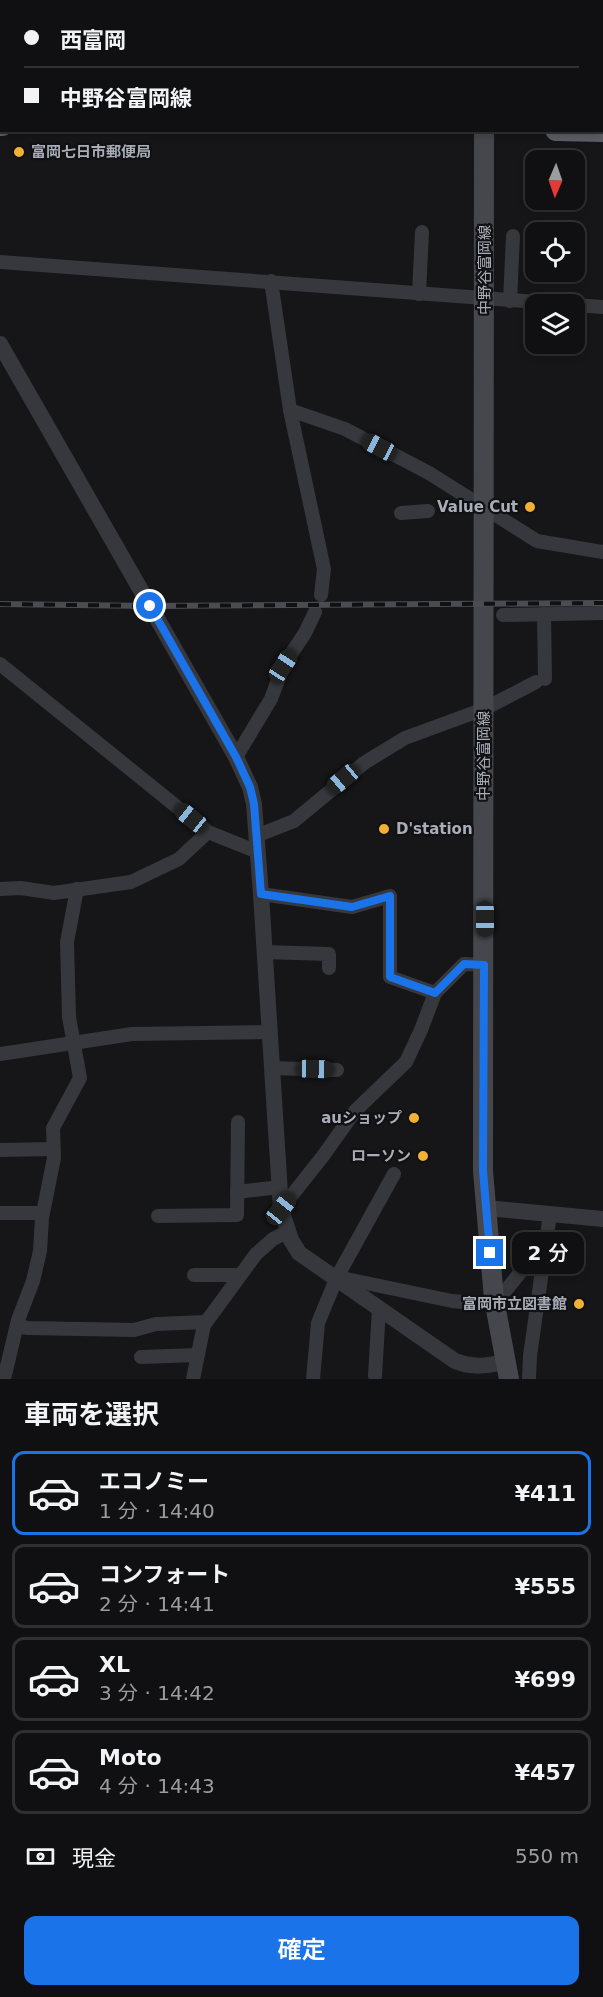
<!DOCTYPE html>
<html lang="ja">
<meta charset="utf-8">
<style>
body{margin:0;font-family:"DejaVu Sans","Noto Sans JP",sans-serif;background:#19191b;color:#f1f3f6;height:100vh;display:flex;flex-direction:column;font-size:22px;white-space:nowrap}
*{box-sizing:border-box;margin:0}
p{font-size:20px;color:#9c9d9f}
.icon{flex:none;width:33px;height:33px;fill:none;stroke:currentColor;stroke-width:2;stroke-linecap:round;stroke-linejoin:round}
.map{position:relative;height:1379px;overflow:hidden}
.side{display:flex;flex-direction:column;background:#101012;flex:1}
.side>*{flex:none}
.banner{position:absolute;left:0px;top:0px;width:603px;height:132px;box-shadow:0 3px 9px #0003,0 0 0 2px #303032;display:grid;align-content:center;height:132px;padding:0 24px;background:#101012}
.needle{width:39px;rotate:182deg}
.controls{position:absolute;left:525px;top:150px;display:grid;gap:12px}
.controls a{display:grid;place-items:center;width:60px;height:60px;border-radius:12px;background:#101012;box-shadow:0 3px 9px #0003,0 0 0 2px #303032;font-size:30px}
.end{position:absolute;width:27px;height:27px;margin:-14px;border:8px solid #1a73e8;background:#fff;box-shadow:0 0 0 3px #fff}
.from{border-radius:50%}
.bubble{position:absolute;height:42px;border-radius:12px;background:#101012;box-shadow:0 3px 9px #0003,0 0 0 2px #303032;font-size:20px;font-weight:600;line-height:42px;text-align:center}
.car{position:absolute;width:18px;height:36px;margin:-18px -9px;border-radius:8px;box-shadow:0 0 4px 2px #0007;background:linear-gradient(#222 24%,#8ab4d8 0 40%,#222 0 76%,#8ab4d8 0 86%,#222 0)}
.banner b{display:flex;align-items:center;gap:21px;height:57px;font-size:22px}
.banner b+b{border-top:2px solid #303032}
.banner i{width:15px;height:15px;background:#f1f3f6}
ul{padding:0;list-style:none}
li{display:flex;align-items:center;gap:18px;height:84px;margin:0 12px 9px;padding:0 12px;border:3px solid #303032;border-radius:12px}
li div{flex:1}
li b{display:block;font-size:22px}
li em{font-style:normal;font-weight:600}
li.selected{border-color:#1a73e8}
li>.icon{width:54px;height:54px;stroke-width:1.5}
h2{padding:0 24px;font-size:27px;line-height:72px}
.pay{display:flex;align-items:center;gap:15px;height:66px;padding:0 24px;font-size:22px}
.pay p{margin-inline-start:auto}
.button{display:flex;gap:12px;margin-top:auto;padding:12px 24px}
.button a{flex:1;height:69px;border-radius:12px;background:#1a73e8;color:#fff;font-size:24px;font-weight:600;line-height:69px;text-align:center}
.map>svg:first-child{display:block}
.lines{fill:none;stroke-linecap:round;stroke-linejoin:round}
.minor{stroke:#37383d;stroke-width:14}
.tertiary{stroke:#37383d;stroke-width:16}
.secondary{stroke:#45474d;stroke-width:20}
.trunk{stroke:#5b5e65;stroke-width:22}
.rail-casing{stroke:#4a4c52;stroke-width:6}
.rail{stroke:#111113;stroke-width:4;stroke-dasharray:11;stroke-linecap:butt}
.route{stroke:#1a73e8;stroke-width:8}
.poi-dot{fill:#f2b134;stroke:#111113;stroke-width:2}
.labels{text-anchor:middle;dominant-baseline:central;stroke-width:4.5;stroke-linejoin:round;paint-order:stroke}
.poi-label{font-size:15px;font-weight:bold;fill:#a8adb8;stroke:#111113;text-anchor:end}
.street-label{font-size:15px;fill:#a8adb8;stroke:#111113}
</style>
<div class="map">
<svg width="603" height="1379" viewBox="0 0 603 1379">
<rect width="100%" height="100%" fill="#161618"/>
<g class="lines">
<!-- minor -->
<g class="minor">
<polyline points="328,0 330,2"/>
<polyline points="0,1 4,2"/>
<polyline points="83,2 84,0"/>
<polyline points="189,2 281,0"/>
<polyline points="0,262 564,304"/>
<polyline points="271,281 290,410 324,569 321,595"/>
<polyline points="419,294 422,232"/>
<polyline points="510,301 513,236"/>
<polyline points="574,305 603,307"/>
<polyline points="290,410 345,429 429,473 537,541 603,552"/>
<polyline points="401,513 428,511"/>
<polyline points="544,614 545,679"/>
<polyline points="503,615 603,613"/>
<polyline points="0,664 208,832 258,852"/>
<polyline points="236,757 271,699 283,666 305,633 315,612"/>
<polyline points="256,836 294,821 364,763 405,738 484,709 536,682"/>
<polyline points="0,889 21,888 54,893 131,882 179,859 208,832"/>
<polyline points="261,894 352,907 390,896 390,977 435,993"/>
<polyline points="264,952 329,954 329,968"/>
<polyline points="0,1054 132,1034 269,1032"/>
<polyline points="271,1068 337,1070"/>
<polyline points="0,1150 53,1149"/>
<polyline points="237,1192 280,1187"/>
<polyline points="281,1209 323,1156 355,1111 406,1062 421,1030 435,993 464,964 485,965"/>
<polyline points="0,1213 42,1213"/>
<polyline points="158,1216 237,1215 238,1122"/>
<polyline points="194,1275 240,1275"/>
<polyline points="337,1277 452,1301 474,1303 485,1302 498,1297 507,1289 547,1239"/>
<polyline points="17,1326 28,1328 134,1330 156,1324 206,1322"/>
<polyline points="141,1357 197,1355"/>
<polyline points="375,1376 379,1308"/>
<polyline points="4,1379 18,1320 33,1281 40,1251 42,1218 54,1158 53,1128 80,1078 69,1017 67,942 77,889"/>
<polyline points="193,1379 204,1325 256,1254 273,1239 287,1232"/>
<polyline points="313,1379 318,1323 337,1277 394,1174"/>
<polyline points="529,1379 530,1356 550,1214"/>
</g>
<!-- tertiary -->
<g class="tertiary">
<path d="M 0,344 L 150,606 L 236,757 L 250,787 L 254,804 L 261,894 L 281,1209 L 291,1240 L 299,1253 L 455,1361 C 473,1368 486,1366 505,1362"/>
<polyline points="486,1208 603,1219"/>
</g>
<!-- secondary -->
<g class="secondary">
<polyline points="485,2 485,0"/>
<polyline points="484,130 483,1171 494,1299 509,1379"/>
</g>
<!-- trunk -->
<g class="trunk">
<polyline points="0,125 2,125"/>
<polyline points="556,130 603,131"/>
</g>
<defs>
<polyline id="rail" points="0,604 150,606 603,603"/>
</defs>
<!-- rail casing -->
<use href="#rail" class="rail-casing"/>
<!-- rail -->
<use href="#rail" class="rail"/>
</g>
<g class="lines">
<!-- route -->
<polyline class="route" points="150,606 236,757 250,787 254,804 261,894 352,907 390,896 390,977 435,993 464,964 484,965 483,1171 490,1253"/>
</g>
<!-- markers -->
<g class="poi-dot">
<circle cx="19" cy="152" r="6"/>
<circle cx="530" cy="507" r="6"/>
<circle cx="384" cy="829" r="6"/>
<circle cx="414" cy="1118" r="6"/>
<circle cx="423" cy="1156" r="6"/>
<circle cx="579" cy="1304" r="6"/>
</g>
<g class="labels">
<!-- poi labels -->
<g class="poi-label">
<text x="31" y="152" text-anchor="start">富岡七日市郵便局</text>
<text x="518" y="507">Value Cut</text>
<text x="396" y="829" text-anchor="start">D'station</text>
<text x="402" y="1118">auショップ</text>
<text x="411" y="1156">ローソン</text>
<text x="567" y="1304">富岡市立図書館</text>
</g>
<!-- street labels -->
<g class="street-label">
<text transform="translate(485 270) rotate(-90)">中野谷富岡線</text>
<text transform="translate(484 756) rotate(-90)">中野谷富岡線</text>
</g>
</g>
</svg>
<div class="controls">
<a><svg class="needle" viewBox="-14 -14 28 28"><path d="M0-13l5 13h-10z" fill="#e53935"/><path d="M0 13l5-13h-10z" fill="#9c9d9f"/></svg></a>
<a><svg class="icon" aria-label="locate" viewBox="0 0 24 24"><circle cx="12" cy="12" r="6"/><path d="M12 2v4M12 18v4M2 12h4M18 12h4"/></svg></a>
<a><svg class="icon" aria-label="layers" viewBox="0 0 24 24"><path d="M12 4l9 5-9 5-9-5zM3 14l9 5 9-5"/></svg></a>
</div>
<i class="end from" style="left:150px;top:606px"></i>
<i class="end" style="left:490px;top:1253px"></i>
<div class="bubble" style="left:512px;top:1232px;width:72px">2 分</div>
<i class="car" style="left:379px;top:447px;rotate:298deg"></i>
<i class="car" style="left:283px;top:666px;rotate:33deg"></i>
<i class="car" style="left:343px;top:779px;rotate:230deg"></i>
<i class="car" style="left:191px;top:818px;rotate:309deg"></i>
<i class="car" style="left:485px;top:919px;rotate:180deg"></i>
<i class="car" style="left:315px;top:1069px;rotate:91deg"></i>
<i class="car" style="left:281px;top:1209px;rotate:39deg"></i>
<div class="banner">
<b><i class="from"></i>西富岡</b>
<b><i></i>中野谷富岡線</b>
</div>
</div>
<section class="side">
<h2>車両を選択</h2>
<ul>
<li class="selected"><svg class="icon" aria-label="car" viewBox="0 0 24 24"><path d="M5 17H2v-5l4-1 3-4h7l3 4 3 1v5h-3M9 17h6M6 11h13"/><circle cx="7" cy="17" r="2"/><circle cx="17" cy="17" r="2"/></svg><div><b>エコノミー</b><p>1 分 · 14:40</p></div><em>¥411</em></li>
<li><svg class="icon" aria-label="car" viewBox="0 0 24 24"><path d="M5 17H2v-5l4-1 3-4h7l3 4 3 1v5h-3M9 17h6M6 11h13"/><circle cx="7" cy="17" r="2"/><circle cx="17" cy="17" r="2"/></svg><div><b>コンフォート</b><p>2 分 · 14:41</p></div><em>¥555</em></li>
<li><svg class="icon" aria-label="car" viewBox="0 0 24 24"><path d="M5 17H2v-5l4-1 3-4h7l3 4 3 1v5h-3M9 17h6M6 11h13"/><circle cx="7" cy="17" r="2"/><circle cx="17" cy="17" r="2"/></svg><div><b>XL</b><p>3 分 · 14:42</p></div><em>¥699</em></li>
<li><svg class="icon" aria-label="car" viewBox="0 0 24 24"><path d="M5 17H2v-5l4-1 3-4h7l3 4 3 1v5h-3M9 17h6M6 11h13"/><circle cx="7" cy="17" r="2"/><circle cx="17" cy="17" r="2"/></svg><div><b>Moto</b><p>4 分 · 14:43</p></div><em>¥457</em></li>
</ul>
<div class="pay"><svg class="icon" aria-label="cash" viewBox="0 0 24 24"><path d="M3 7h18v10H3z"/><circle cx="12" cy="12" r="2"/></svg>現金<p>550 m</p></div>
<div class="button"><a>確定</a></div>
</section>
